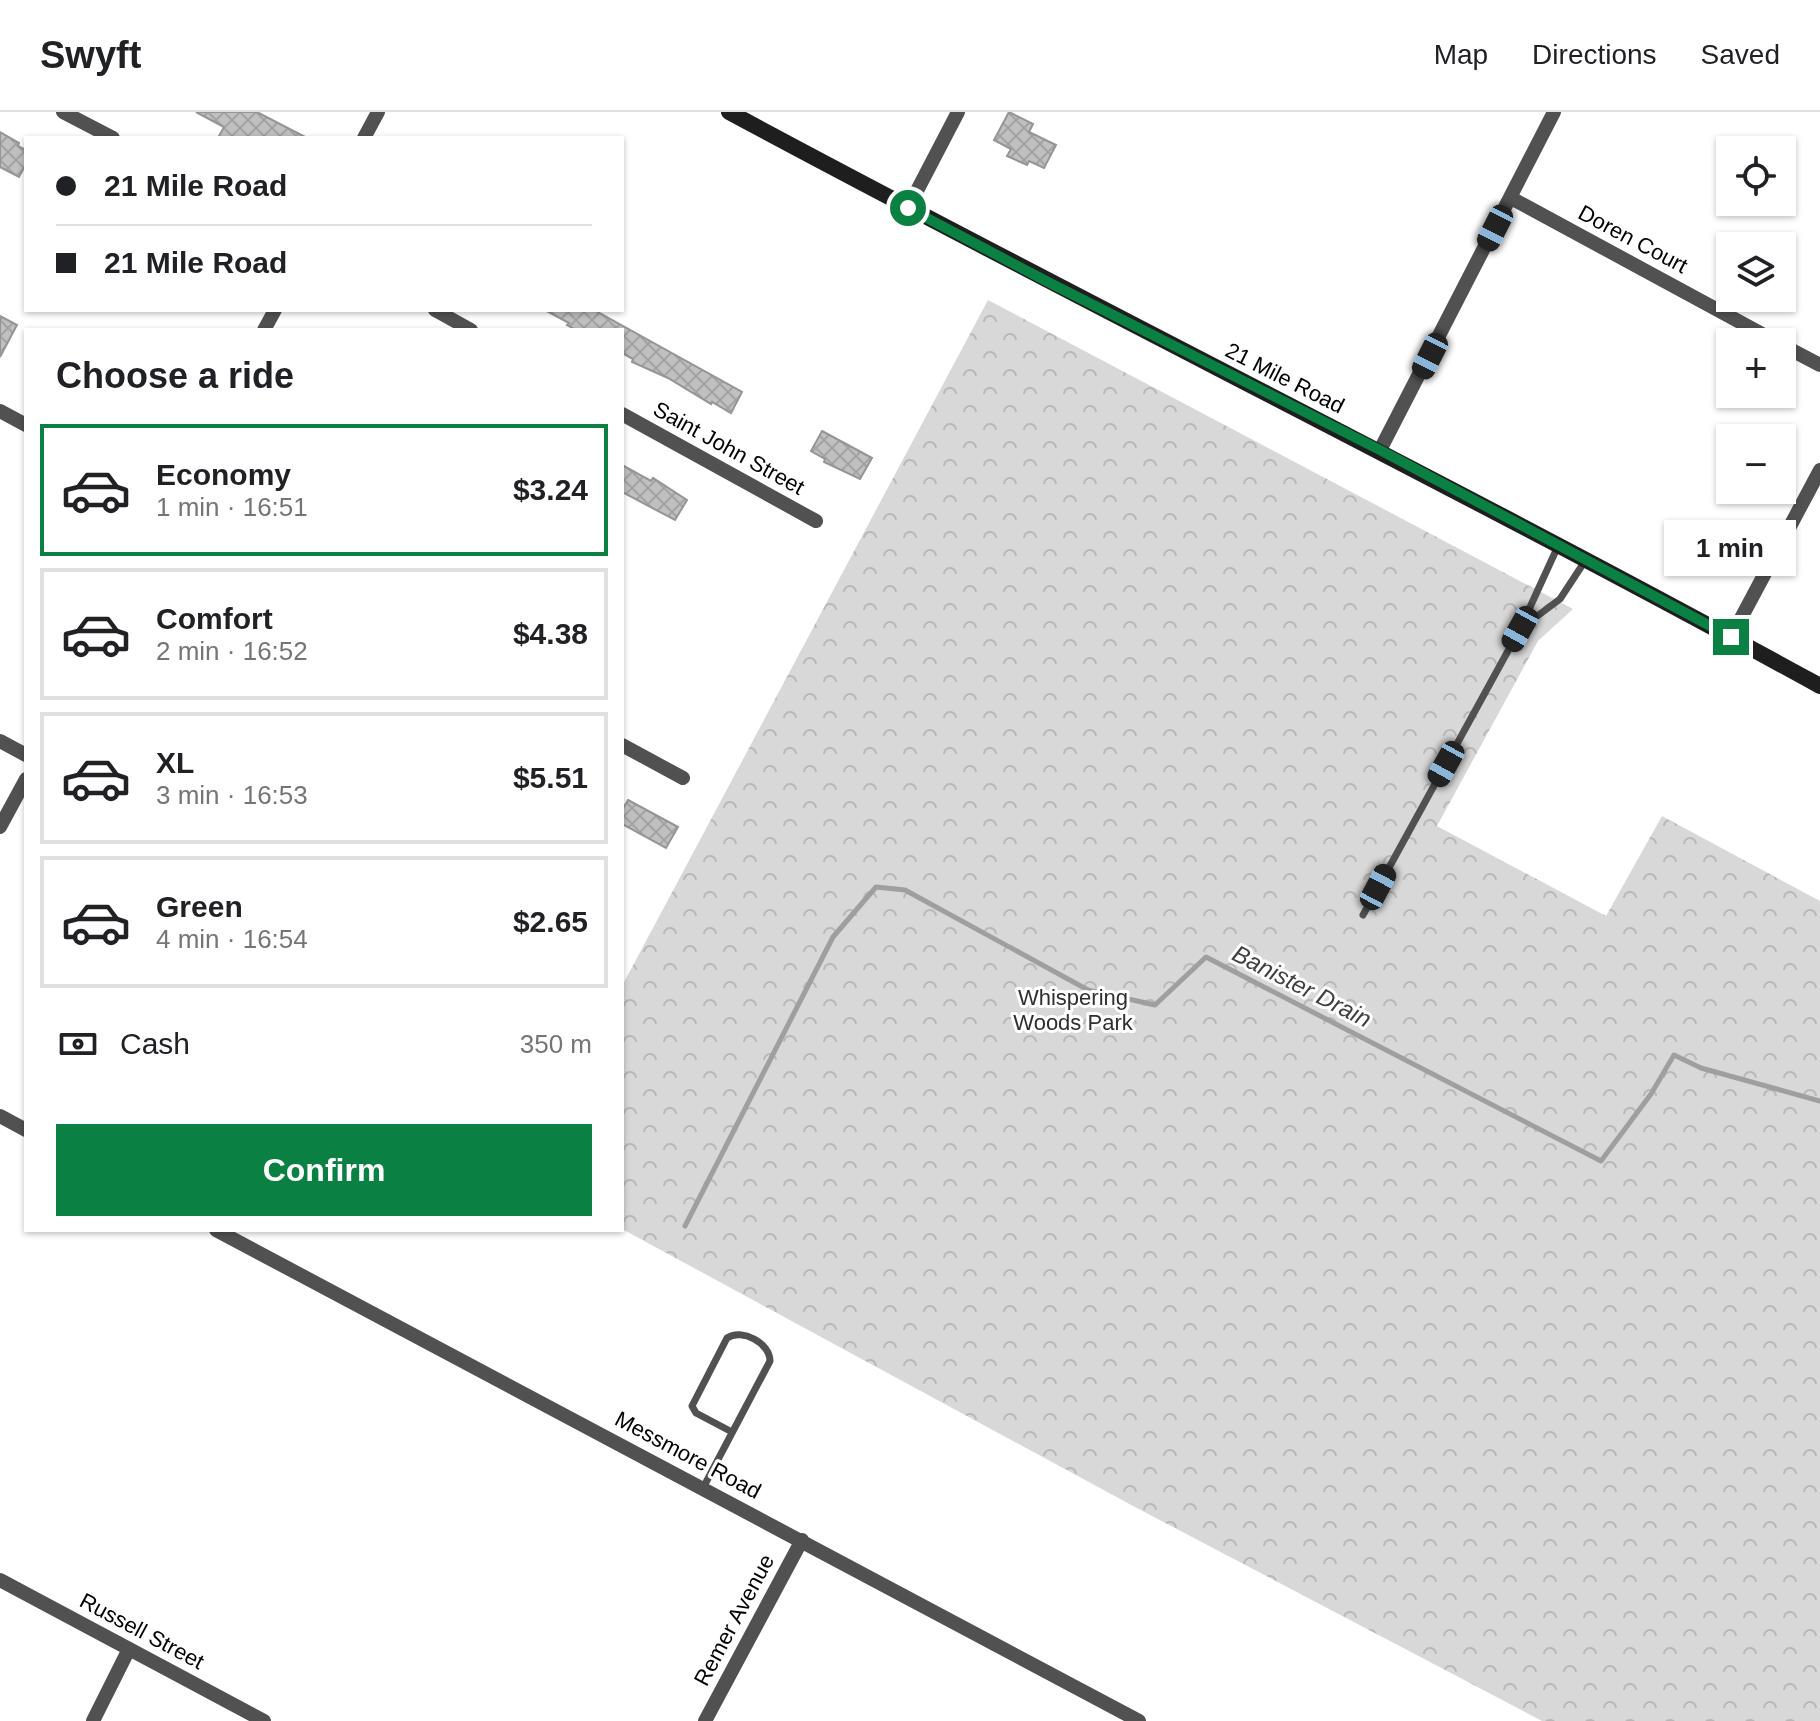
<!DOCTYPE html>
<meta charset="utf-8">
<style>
body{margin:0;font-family:Helvetica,sans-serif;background:#f2f2f2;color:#202124;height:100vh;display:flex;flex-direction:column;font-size:30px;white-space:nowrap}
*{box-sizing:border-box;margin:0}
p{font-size:26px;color:#757577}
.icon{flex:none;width:44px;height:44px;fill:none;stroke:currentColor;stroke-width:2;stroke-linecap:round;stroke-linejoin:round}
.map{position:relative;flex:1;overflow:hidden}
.drawer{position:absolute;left:24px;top:216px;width:600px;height:904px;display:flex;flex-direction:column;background:#fff;border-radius:0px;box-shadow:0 2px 6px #0004}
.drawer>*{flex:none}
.top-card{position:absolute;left:24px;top:24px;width:600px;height:176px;border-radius:0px;box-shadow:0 2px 6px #0004;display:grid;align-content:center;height:176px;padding:0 32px;background:#fff}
.fabs{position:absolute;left:1716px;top:24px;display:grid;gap:16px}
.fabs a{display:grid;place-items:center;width:80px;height:80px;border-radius:0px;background:#fff;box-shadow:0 2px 6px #0004;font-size:40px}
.end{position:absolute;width:36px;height:36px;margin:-18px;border:10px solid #0b8043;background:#fff;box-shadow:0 0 0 4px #fff}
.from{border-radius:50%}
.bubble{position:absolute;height:56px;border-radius:0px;background:#fff;box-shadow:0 2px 6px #0004;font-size:26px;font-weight:700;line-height:56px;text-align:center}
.car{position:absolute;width:24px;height:48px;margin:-24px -12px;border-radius:10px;box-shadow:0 0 6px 2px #0007;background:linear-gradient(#222 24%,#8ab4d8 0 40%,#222 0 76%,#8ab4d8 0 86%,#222 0)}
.top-card b{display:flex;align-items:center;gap:28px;height:76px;font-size:30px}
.top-card b+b{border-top:2px solid #e0e0e0}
.top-card i{width:20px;height:20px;background:#202124}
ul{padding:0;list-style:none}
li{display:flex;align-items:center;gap:24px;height:132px;margin:0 16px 12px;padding:0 16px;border:4px solid #e0e0e0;border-radius:0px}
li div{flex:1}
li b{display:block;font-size:30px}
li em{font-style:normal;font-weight:700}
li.current{border-color:#0b8043}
li>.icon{width:72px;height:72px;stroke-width:1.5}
h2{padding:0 32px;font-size:36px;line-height:96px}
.pay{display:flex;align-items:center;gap:20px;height:88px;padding:0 32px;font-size:30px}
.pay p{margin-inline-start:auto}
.cta{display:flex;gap:16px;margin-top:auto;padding:16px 32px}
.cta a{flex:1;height:92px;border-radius:0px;background:#0b8043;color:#fff;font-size:32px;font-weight:700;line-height:92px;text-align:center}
header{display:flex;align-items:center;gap:48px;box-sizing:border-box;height:112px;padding:0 40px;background:#fff;border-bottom:2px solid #e0e0e0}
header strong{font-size:38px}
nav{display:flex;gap:44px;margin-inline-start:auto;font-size:28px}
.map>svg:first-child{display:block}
.park{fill:url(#park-crowns)}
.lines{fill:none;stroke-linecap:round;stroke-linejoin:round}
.stream{stroke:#9f9f9f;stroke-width:5}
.building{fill:url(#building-cross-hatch);stroke:#959595;stroke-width:2}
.lane{stroke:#515151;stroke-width:7}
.street{stroke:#515151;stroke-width:14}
.secondary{stroke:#1e1e1e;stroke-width:16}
.route{stroke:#0b8043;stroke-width:10}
.labels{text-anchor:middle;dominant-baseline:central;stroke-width:6;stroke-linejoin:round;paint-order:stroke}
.street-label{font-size:22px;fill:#000;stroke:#fff}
.park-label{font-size:22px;fill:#2f2f2f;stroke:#fff}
.water-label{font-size:24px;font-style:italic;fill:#404040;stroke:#fff}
</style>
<header>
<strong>Swyft</strong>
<nav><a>Map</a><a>Directions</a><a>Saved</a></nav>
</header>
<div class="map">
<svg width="1820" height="1609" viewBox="0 0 1820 1609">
<defs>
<pattern id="park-crowns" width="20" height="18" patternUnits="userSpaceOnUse" patternTransform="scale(2)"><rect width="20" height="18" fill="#d8d8d8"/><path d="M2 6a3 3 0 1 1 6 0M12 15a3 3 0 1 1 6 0" fill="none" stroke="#b8b8b8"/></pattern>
<pattern id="building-cross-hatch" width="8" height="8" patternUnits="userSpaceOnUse" patternTransform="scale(2)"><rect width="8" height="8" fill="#c0c0c0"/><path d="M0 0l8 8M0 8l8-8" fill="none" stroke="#a3a3a3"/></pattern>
</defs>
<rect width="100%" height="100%" fill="#fff"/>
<!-- park -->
<polygon class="park" points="988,188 1573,497 1538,529 1437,714 1606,804 1662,704 1820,789 1820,1609 1542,1609 1133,1394 622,1117 622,874"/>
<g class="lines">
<!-- stream -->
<polyline class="stream" points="685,1114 833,825 876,775 905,778 1088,878 1155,893 1206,845 1601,1049 1651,982 1674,943 1701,956 1820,989"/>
</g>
<!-- building -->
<g class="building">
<polygon points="196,0 257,0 307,26 218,26 224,15"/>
<polygon points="1009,0 1033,12 1029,20 1056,33 1044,56 1029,49 1027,53 1007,44 1011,37 994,28"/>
<polygon points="0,20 19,31 18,34 26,38 26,52 19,65 0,55"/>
<polygon points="545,198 594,198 742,280 731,301 712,290 711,292 668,266 632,250 633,247 622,241 622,218 576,218 567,213 569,211"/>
<polygon points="0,204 17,213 0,245"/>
<polygon points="822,319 872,346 860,367 824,350 825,347 811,339"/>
<polygon points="622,353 651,369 653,366 687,388 675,408 622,380"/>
<polygon points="628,688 678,715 666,736 622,712 622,698"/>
</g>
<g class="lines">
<!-- lane -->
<g class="lane">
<polyline points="1558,434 1520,517 1560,487 1585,449"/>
<polyline points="1363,803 1520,517"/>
<path d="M 703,1376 L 770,1249 C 770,1231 742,1216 727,1226 L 692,1294 L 696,1301 L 732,1320"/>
</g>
<!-- street -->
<g class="street">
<polyline points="63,0 113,26"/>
<polyline points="364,26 378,0"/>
<polyline points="1511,86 1777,230"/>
<polyline points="908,96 958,0"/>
<polyline points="435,198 471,218"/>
<polyline points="264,218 275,198"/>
<polyline points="1782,233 1820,253"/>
<polyline points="0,299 26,313"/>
<polyline points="622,302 816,409"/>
<polyline points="1380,338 1554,0"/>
<polyline points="1731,525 1820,358"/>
<polyline points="0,629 26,643"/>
<polyline points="622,633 683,666"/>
<polyline points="0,715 26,667"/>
<polyline points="0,1004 26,1018"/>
<polyline points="216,1118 1139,1609"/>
<polyline points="0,1468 264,1609"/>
<polyline points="93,1609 129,1537"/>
<polyline points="705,1609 802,1428"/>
</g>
<!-- secondary -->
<path class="secondary" d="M 729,0 C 1091,195 1460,376 1820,574"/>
</g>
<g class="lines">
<!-- route -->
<polyline class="route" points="908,96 1050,171 1380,338 1731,525"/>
</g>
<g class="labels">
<!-- street labels -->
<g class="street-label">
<text transform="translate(1633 127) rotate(28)">Doren Court</text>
<text transform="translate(1285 266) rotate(27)">21 Mile Road</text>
<text transform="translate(729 336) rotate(29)">Saint John Street</text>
<text transform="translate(688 1343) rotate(28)">Messmore Road</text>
<text transform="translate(734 1508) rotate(-62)">Remer Avenue</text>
<text transform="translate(142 1519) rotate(28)">Russell Street</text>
</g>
<!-- park labels -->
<g class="park-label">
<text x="1073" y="885">Whispering<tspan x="1073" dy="25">Woods Park</tspan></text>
</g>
<!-- water labels -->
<g class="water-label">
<text transform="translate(1302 874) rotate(27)">Banister Drain</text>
</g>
</g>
</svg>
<div class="fabs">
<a><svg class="icon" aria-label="locate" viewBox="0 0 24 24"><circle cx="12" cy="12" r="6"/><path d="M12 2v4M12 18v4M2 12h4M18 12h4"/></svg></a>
<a><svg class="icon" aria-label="layers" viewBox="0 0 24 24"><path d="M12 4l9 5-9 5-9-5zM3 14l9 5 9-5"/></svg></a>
<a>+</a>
<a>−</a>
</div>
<i class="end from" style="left:908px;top:96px"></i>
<i class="end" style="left:1731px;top:525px"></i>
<div class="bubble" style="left:1664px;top:408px;width:132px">1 min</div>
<i class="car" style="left:1495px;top:116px;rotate:207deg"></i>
<i class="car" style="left:1430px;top:244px;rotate:207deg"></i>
<i class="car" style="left:1520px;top:517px;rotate:209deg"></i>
<i class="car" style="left:1446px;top:652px;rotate:209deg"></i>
<i class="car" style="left:1378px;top:775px;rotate:28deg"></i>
<div class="top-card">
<b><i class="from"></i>21 Mile Road</b>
<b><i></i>21 Mile Road</b>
</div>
<section class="drawer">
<h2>Choose a ride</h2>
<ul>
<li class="current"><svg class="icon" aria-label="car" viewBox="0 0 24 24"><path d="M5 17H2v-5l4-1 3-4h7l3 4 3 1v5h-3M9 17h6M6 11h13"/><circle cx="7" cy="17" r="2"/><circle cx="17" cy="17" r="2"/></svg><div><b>Economy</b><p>1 min · 16:51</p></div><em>$3.24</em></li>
<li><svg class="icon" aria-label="car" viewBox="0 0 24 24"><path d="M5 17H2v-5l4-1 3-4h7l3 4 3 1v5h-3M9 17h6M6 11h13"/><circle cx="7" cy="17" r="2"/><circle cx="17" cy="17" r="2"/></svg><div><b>Comfort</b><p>2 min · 16:52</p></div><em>$4.38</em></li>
<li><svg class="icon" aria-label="car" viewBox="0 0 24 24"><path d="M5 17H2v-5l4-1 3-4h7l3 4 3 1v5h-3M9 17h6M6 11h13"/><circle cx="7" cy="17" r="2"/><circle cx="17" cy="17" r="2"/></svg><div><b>XL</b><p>3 min · 16:53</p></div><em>$5.51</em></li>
<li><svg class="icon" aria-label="car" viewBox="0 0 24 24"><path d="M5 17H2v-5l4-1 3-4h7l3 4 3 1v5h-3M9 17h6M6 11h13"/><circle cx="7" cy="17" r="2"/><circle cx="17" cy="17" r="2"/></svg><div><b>Green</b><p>4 min · 16:54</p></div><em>$2.65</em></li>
</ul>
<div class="pay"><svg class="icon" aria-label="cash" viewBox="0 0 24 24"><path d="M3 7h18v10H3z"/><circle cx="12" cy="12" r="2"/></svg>Cash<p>350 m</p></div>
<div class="cta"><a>Confirm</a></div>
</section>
</div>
